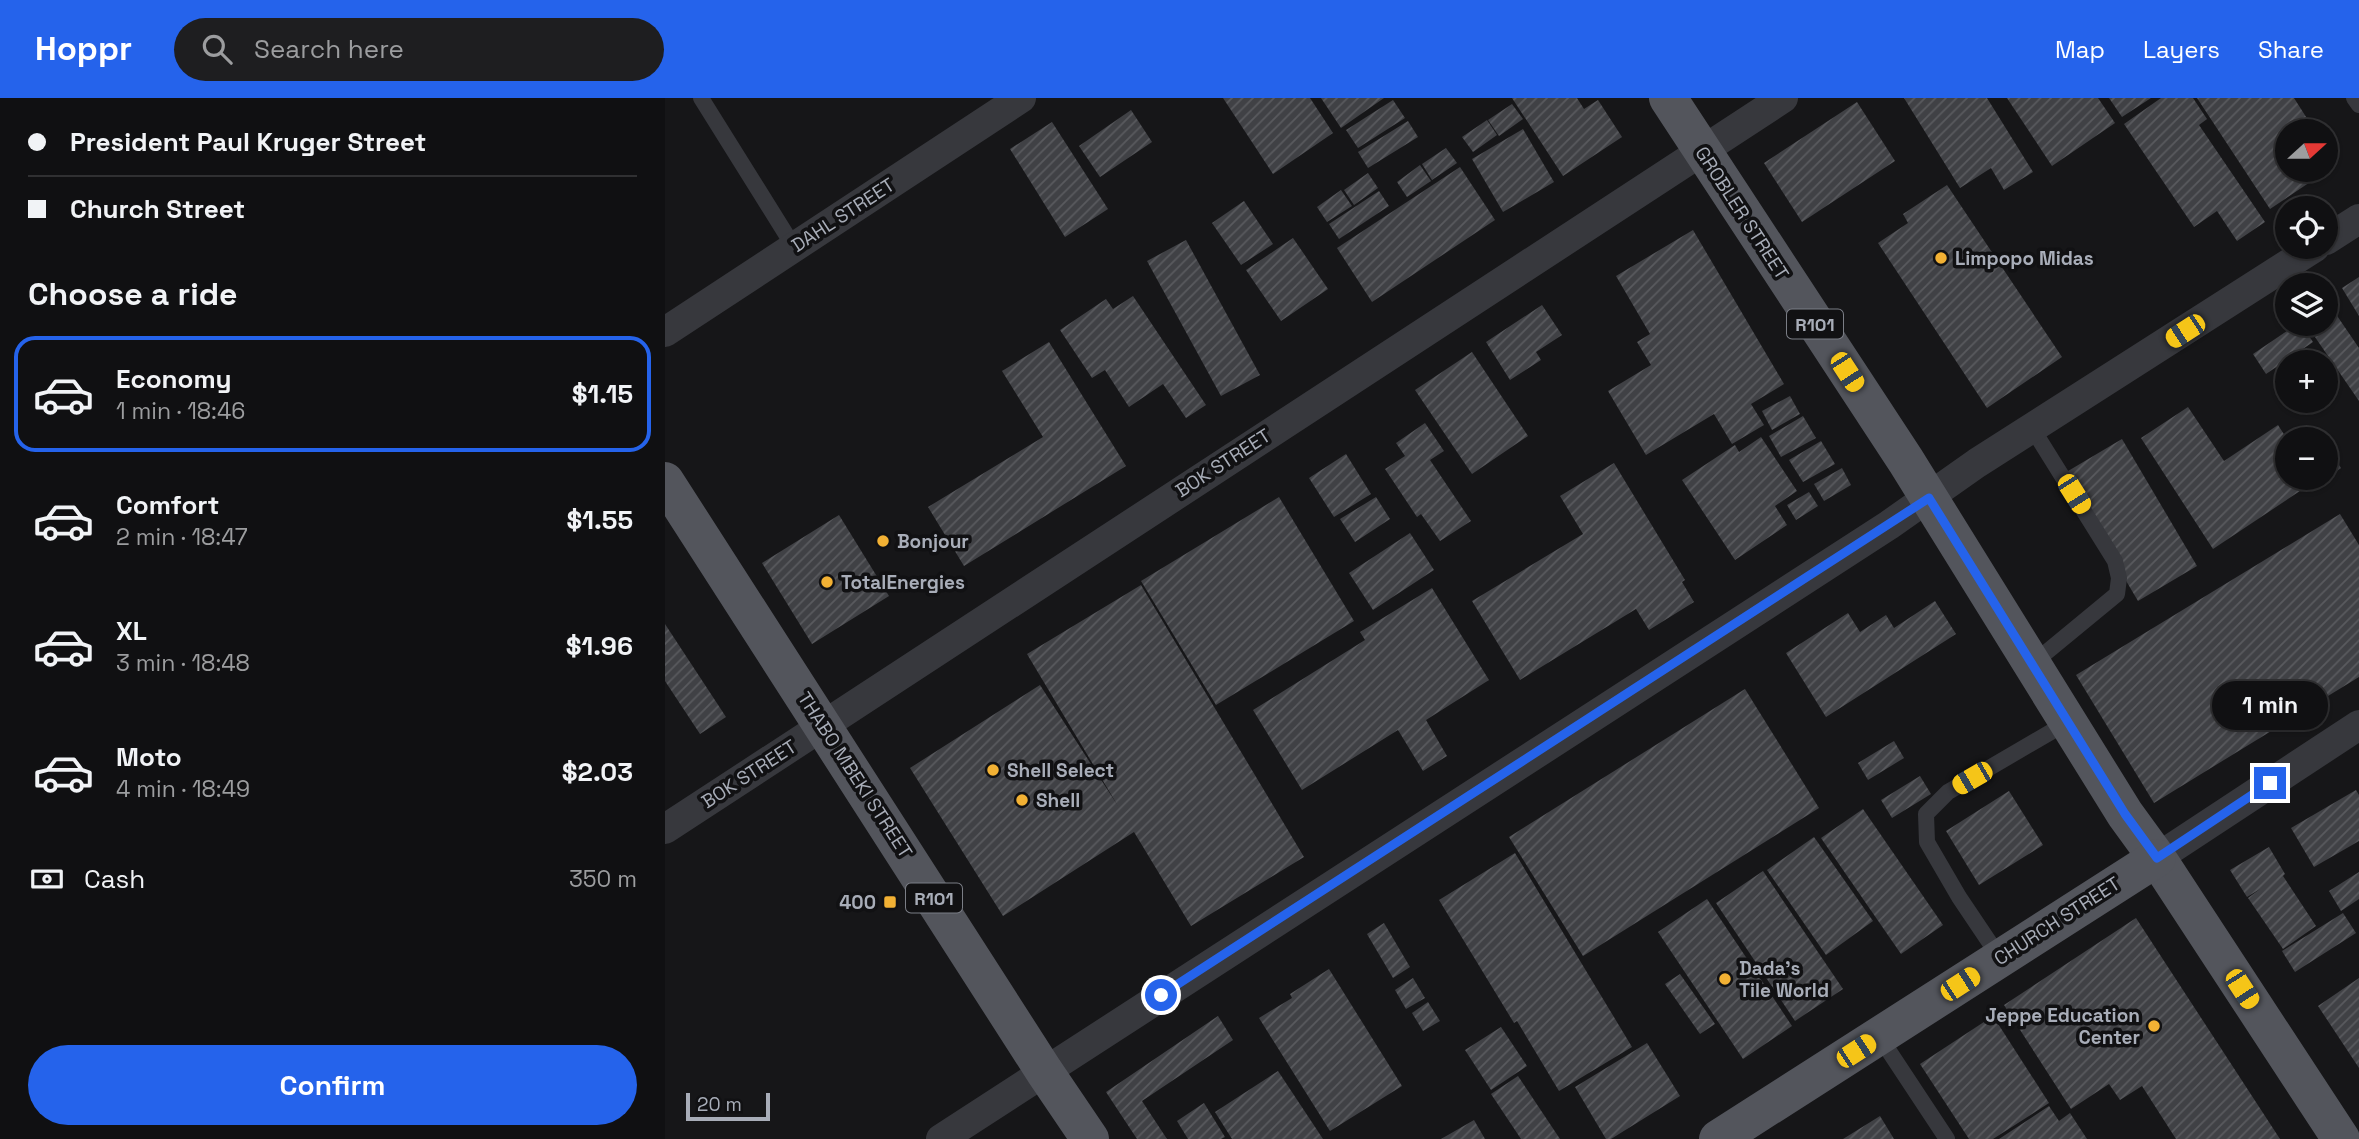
<!DOCTYPE html>
<meta charset="utf-8">
<style>
body{margin:0;font-family:"Space Grotesk",sans-serif;background:#1e1e20;color:#f1f3f6;height:100vh;display:flex;flex-direction:column;font-size:26px;white-space:nowrap}
*{box-sizing:border-box;margin:0}
p{font-size:23px;color:#9c9d9f}
.icon{flex:none;width:38px;height:38px;fill:none;stroke:currentColor;stroke-width:2;stroke-linecap:round;stroke-linejoin:round}
.map{position:relative;flex:1;overflow:hidden}
.drawer{display:flex;flex-direction:column;background:#101012;width:665px}
.drawer>*{flex:none}
.banner{display:grid;align-content:center;height:154px;padding:0 28px;background:#101012}
.needle{width:46px;rotate:69deg}
.buttons{position:absolute;left:1610px;top:21px;display:grid;gap:14px}
.buttons a{display:grid;place-items:center;width:63px;height:63px;border-radius:50%;background:#101012;box-shadow:0 2px 5px #0004,0 0 0 2px #303032;font-size:35px}
.scale{position:absolute;left:21px;bottom:18px;width:84px;box-sizing:border-box;padding-left:7px;border:4px solid #a8adb8;border-top:0;font-size:19px;line-height:24px;white-space:nowrap;color:#a8adb8;-webkit-text-stroke:5px #111113;paint-order:stroke}
.end{position:absolute;width:32px;height:32px;margin:-16px;border:9px solid #2563eb;background:#fff;box-shadow:0 0 0 4px #fff}
.from{border-radius:50%}
.bubble{position:absolute;height:49px;border-radius:24px;background:#101012;box-shadow:0 2px 5px #0004,0 0 0 2px #303032;font-size:23px;font-weight:700;line-height:49px;text-align:center}
.car{position:absolute;width:21px;height:42px;margin:-21px -10px;border-radius:9px;box-shadow:0 0 5px 2px #0007;background:linear-gradient(#f5c518 24%,#345 0 40%,#f5c518 0 76%,#345 0 86%,#f5c518 0)}
.banner b{display:flex;align-items:center;gap:24px;height:66px;font-size:26px}
.banner b+b{border-top:2px solid #303032}
.banner i{width:18px;height:18px;background:#f1f3f6}
ul{padding:0;list-style:none}
li{display:flex;align-items:center;gap:21px;height:116px;margin:0 14px 10px;padding:0 14px;border:4px solid transparent;border-radius:21px}
li div{flex:1}
li b{display:block;font-size:26px}
li em{font-style:normal;font-weight:700}
li.active{border-color:#2563eb}
li>.icon{width:63px;height:63px;stroke-width:1.5}
h2{padding:0 28px;font-size:32px;line-height:84px}
.pay{display:flex;align-items:center;gap:18px;height:77px;padding:0 28px;font-size:26px}
.pay p{margin-inline-start:auto}
.cta{display:flex;gap:14px;margin-top:auto;padding:14px 28px}
.cta a{flex:1;height:80px;border-radius:42px;background:#2563eb;color:#fff;font-size:28px;font-weight:700;line-height:80px;text-align:center}
header{display:flex;align-items:center;gap:42px;box-sizing:border-box;height:98px;padding:0 35px;background:#2563eb;color:#fff}
header strong{font-size:33px}
nav{display:flex;gap:38px;margin-inline-start:auto;font-size:24px}
.search{width:490px;height:63px;background:#1e1e20;display:flex;align-items:center;gap:18px;box-sizing:border-box;padding:0 24px;border-radius:38px;color:#9c9d9f;font-size:26px}
main{display:flex;flex:1;min-height:0}
.map>svg:first-child{display:block}
.building{fill:url(#building-hatch)}
.lines{fill:none;stroke-linecap:round;stroke-linejoin:round}
.lane{stroke:#37383d;stroke-width:16}
.street{stroke:#37383d;stroke-width:30}
.primary{stroke:#53555c;stroke-width:38}
.route{stroke:#2563eb;stroke-width:9}
.poi-dot{fill:#f2b134;stroke:#111113;stroke-width:2.5}
.labels{text-anchor:middle;dominant-baseline:central;stroke-width:7;stroke-linejoin:round;paint-order:stroke}
.shield{fill:#111113;stroke:#7b7e86;stroke-width:2}
.shield-label{font-size:18px;font-weight:bold;fill:#a8adb8}
.street-label{font-size:19px;fill:#a8adb8;stroke:#111113}
.poi-label{font-size:19px;font-weight:bold;fill:#a8adb8;stroke:#111113;text-anchor:start}
</style>
<header>
<strong>Hoppr</strong>
<div class="search"><svg class="icon" aria-label="search" viewBox="0 0 24 24"><circle cx="10" cy="10" r="6"/><path d="M15 15l6 6"/></svg>Search here</div>
<nav><a>Map</a><a>Layers</a><a>Share</a></nav>
</header>
<main>
<section class="drawer">
<div class="banner">
<b><i class="from"></i>President Paul Kruger Street</b>
<b><i></i>Church Street</b>
</div>
<h2>Choose a ride</h2>
<ul>
<li class="active"><svg class="icon" aria-label="car" viewBox="0 0 24 24"><path d="M5 17H2v-5l4-1 3-4h7l3 4 3 1v5h-3M9 17h6M6 11h13"/><circle cx="7" cy="17" r="2"/><circle cx="17" cy="17" r="2"/></svg><div><b>Economy</b><p>1 min · 18:46</p></div><em>$1.15</em></li>
<li><svg class="icon" aria-label="car" viewBox="0 0 24 24"><path d="M5 17H2v-5l4-1 3-4h7l3 4 3 1v5h-3M9 17h6M6 11h13"/><circle cx="7" cy="17" r="2"/><circle cx="17" cy="17" r="2"/></svg><div><b>Comfort</b><p>2 min · 18:47</p></div><em>$1.55</em></li>
<li><svg class="icon" aria-label="car" viewBox="0 0 24 24"><path d="M5 17H2v-5l4-1 3-4h7l3 4 3 1v5h-3M9 17h6M6 11h13"/><circle cx="7" cy="17" r="2"/><circle cx="17" cy="17" r="2"/></svg><div><b>XL</b><p>3 min · 18:48</p></div><em>$1.96</em></li>
<li><svg class="icon" aria-label="car" viewBox="0 0 24 24"><path d="M5 17H2v-5l4-1 3-4h7l3 4 3 1v5h-3M9 17h6M6 11h13"/><circle cx="7" cy="17" r="2"/><circle cx="17" cy="17" r="2"/></svg><div><b>Moto</b><p>4 min · 18:49</p></div><em>$2.03</em></li>
</ul>
<div class="pay"><svg class="icon" aria-label="cash" viewBox="0 0 24 24"><path d="M3 7h18v10H3z"/><circle cx="12" cy="12" r="2"/></svg>Cash<p>350 m</p></div>
<div class="cta"><a>Confirm</a></div>
</section>
<div class="map">
<svg width="1694" height="1041" viewBox="0 0 1694 1041">
<defs>
<pattern id="building-hatch" width="6" height="6" patternUnits="userSpaceOnUse" patternTransform="scale(1.75)"><rect width="6" height="6" fill="#404145"/><path d="M-1 1l2-2M0 6l6-6M5 7l2-2" fill="none" stroke="#595a5e"/></pattern>
</defs>
<rect width="100%" height="100%" fill="#161618"/>
<!-- building -->
<g class="building">
<polygon points="558,0 645,0 668,35 608,76"/>
<polygon points="656,0 719,0 676,30"/>
<polygon points="847,0 912,0 919,11 933,2 957,39 898,78"/>
<polygon points="1239,0 1322,0 1368,74 1339,92 1326,70 1295,90"/>
<polygon points="1342,0 1433,0 1450,25 1387,68"/>
<polygon points="1444,0 1486,0 1457,19"/>
<polygon points="1496,0 1528,0 1542,21 1534,27 1600,124 1572,143 1552,113 1529,129 1459,26"/>
<polygon points="1532,0 1629,0 1650,33 1622,33 1622,72 1661,72 1661,49 1672,66 1605,111"/>
<polygon points="728,2 740,20 693,50 681,32"/>
<polygon points="1192,4 1230,63 1137,124 1099,65"/>
<polygon points="847,6 858,21 834,38 823,22"/>
<polygon points="466,12 487,44 435,79 414,48"/>
<polygon points="822,22 832,37 808,54 797,39"/>
<polygon points="743,23 753,39 703,70 693,54"/>
<polygon points="387,24 443,111 400,139 345,51"/>
<polygon points="858,31 889,84 838,114 807,61"/>
<polygon points="781,50 792,65 767,82 757,66"/>
<polygon points="755,67 766,83 742,99 732,84"/>
<polygon points="795,69 830,122 707,204 672,150"/>
<polygon points="703,75 713,90 689,107 679,92"/>
<polygon points="1282,87 1397,259 1322,310 1213,145 1243,125 1238,116"/>
<polygon points="676,92 687,108 662,124 652,109"/>
<polygon points="714,93 724,108 674,141 664,126"/>
<polygon points="579,103 608,146 576,167 547,125"/>
<polygon points="1028,132 1119,286 1086,306 1099,327 1067,346 1049,316 981,357 943,293 986,267 972,244 985,236 951,178"/>
<polygon points="628,140 663,191 616,223 581,172"/>
<polygon points="521,142 595,277 556,298 482,163"/>
<polygon points="1694,179 1694,218 1677,190"/>
<polygon points="468,198 541,307 521,320 498,286 464,309 440,272 427,280 395,232 441,201 448,211"/>
<polygon points="1664,206 1694,250 1694,303 1641,226 1661,226 1661,208"/>
<polygon points="877,207 897,237 871,254 876,262 845,282 821,244"/>
<polygon points="1632,226 1636,226 1648,244 1601,276 1588,256"/>
<polygon points="384,244 461,368 299,468 263,409 378,339 337,273"/>
<polygon points="807,254 863,338 807,376 750,292"/>
<polygon points="1125,298 1135,316 1107,332 1097,313"/>
<polygon points="1523,309 1559,363 1613,327 1622,341 1622,380 1648,380 1650,383 1548,451 1476,340"/>
<polygon points="1138,318 1151,340 1116,359 1104,338"/>
<polygon points="760,325 779,353 765,362 806,423 775,443 756,416 752,419 720,371 740,358 731,345"/>
<polygon points="1096,339 1132,393 1110,408 1122,427 1070,462 1017,382 1070,347 1074,354"/>
<polygon points="1457,341 1532,468 1473,503 1398,376"/>
<polygon points="1156,343 1170,366 1138,384 1124,362"/>
<polygon points="1661,347 1676,370 1661,381"/>
<polygon points="681,356 706,396 669,419 644,380"/>
<polygon points="949,365 1020,482 1017,484 1029,504 984,532 971,511 855,582 807,503 918,436 895,398"/>
<polygon points="1177,370 1186,387 1159,403 1149,386"/>
<polygon points="1144,394 1153,408 1131,422 1122,407"/>
<polygon points="614,399 689,523 551,607 476,483"/>
<polygon points="711,399 725,421 690,444 675,421"/>
<polygon points="1675,416 1694,447 1694,579 1489,705 1411,577"/>
<polygon points="174,417 224,498 147,546 97,465"/>
<polygon points="745,435 769,472 708,512 684,475"/>
<polygon points="476,487 639,759 526,828 469,734 338,818 245,670 375,587 453,708 362,556"/>
<polygon points="767,490 824,582 761,622 782,658 758,673 733,632 637,692 588,612 700,542 695,534"/>
<polygon points="1270,503 1291,536 1161,619 1121,555 1183,515 1195,534 1221,517 1229,530"/>
<polygon points="0,526 61,619 35,636 0,583"/>
<polygon points="1080,591 1154,710 918,858 844,739"/>
<polygon points="1229,643 1239,660 1203,682 1193,665"/>
<polygon points="1255,678 1266,696 1227,720 1216,702"/>
<polygon points="1691,692 1694,697 1694,743 1649,769 1626,730"/>
<polygon points="1344,693 1378,747 1314,787 1281,733"/>
<polygon points="1198,711 1278,827 1236,856 1156,740"/>
<polygon points="1149,739 1208,823 1161,857 1102,772"/>
<polygon points="1604,749 1620,776 1618,778 1651,828 1618,851 1583,800 1595,791 1582,799 1565,772"/>
<polygon points="850,755 967,949 894,993 852,923 849,925 774,802"/>
<polygon points="1098,773 1178,891 1130,923 1051,805"/>
<polygon points="1694,774 1694,801 1676,813 1664,793"/>
<polygon points="1042,801 1127,928 1078,961 993,834"/>
<polygon points="1678,815 1691,835 1630,874 1617,853"/>
<polygon points="1471,820 1615,1041 1511,1041 1477,988 1455,1002 1444,986 1406,1011 1339,907"/>
<polygon points="719,825 745,869 728,880 702,836"/>
<polygon points="664,871 737,988 665,1033 594,920 627,900 625,896"/>
<polygon points="1015,876 1050,926 1035,936 1000,886"/>
<polygon points="748,880 760,900 741,911 730,892"/>
<polygon points="1694,880 1694,970 1653,908"/>
<polygon points="763,904 775,923 758,933 747,915"/>
<polygon points="553,918 568,942 477,1003 502,1041 472,1041 441,994"/>
<polygon points="1328,918 1384,1005 1328,1041 1304,1041 1255,966"/>
<polygon points="836,929 862,968 826,992 800,952"/>
<polygon points="982,945 1015,998 946,1041 941,1041 910,989"/>
<polygon points="613,973 658,1041 567,1041 550,1014"/>
<polygon points="853,978 895,1041 856,1041 826,996"/>
<polygon points="539,1005 560,1039 556,1041 523,1041 512,1023"/>
<polygon points="1384,1008 1394,1023 1405,1015 1422,1041 1334,1041"/>
<polygon points="1215,1018 1229,1041 1178,1041"/>
<polygon points="809,1022 820,1041 776,1041"/>
</g>
<g class="lines">
<!-- lane -->
<g class="lane">
<polyline points="36,0 129,149"/>
<polyline points="1689,0 1694,7"/>
<polyline points="1367,566 1452,496 1454,480 1450,463 1367,330"/>
<polyline points="1335,860 1294,799 1262,744 1261,716 1283,694 1403,624"/>
<polyline points="1214,938 1282,1041"/>
</g>
<!-- street -->
<g class="street">
<polyline points="1661,142 1694,121"/>
<polyline points="0,234 356,0"/>
<polyline points="0,731 1118,0"/>
<polyline points="1492,760 1694,627"/>
<polyline points="276,1041 1224,427 1312,365 1650,149"/>
</g>
<!-- primary -->
<g class="primary">
<polyline points="1003,0 1241,363 1460,716 1492,760 1676,1041"/>
<polyline points="0,383 379,973 425,1041"/>
<polyline points="1053,1041 1492,760"/>
</g>
</g>
<g class="lines">
<!-- route -->
<polyline class="route" points="496,897 1264,400 1460,716 1492,760 1605,685"/>
</g>
<!-- markers -->
<g class="poi-dot">
<circle cx="1276" cy="160" r="7"/>
<circle cx="218" cy="443" r="7"/>
<circle cx="162" cy="484" r="7"/>
<circle cx="328" cy="672" r="7"/>
<circle cx="357" cy="702" r="7"/>
<rect x="218" y="797" width="14" height="14" rx="3.5"/>
<circle cx="1060" cy="881" r="7"/>
<circle cx="1489" cy="928" r="7"/>
</g>
<g class="labels">
<!-- shield labels -->
<g class="shield">
<rect x="1122" y="211.5" width="56" height="29" rx="5"/>
<rect x="241" y="785.5" width="56" height="29" rx="5"/>
</g>
<g class="shield-label">
<text x="1150" y="226">R101</text>
<text x="269" y="800">R101</text>
</g>
<!-- street labels -->
<g class="street-label">
<text transform="translate(1077 115) rotate(57)">GROBLER STREET</text>
<text transform="translate(178 117) rotate(-33)">DAHL STREET</text>
<text transform="translate(558 365) rotate(-33)">BOK STREET</text>
<text transform="translate(84 676) rotate(-33)">BOK STREET</text>
<text transform="translate(190 677) rotate(57)">THABO MBEKI STREET</text>
<text transform="translate(1392 823) rotate(-33)">CHURCH STREET</text>
</g>
<!-- poi labels -->
<g class="poi-label">
<text x="1290" y="160">Limpopo Midas</text>
<text x="232" y="443">Bonjour</text>
<text x="176" y="484">TotalEnergies</text>
<text x="342" y="672">Shell Select</text>
<text x="371" y="702">Shell</text>
<text x="211" y="804" text-anchor="end">400</text>
<text x="1074" y="870">Dada's<tspan x="1074" dy="22">Tile World</tspan></text>
<text x="1475" y="917" text-anchor="end">Jeppe Education<tspan x="1475" dy="22">Center</tspan></text>
</g>
</g>
</svg>
<div class="buttons">
<a><svg class="needle" viewBox="-14 -14 28 28"><path d="M0-13l5 13h-10z" fill="#e53935"/><path d="M0 13l5-13h-10z" fill="#9c9d9f"/></svg></a>
<a><svg class="icon" aria-label="locate" viewBox="0 0 24 24"><circle cx="12" cy="12" r="6"/><path d="M12 2v4M12 18v4M2 12h4M18 12h4"/></svg></a>
<a><svg class="icon" aria-label="layers" viewBox="0 0 24 24"><path d="M12 4l9 5-9 5-9-5zM3 14l9 5 9-5"/></svg></a>
<a>+</a>
<a>−</a>
</div>
<div class="scale">20 m</div>
<i class="end from" style="left:496px;top:897px"></i>
<i class="end" style="left:1605px;top:685px"></i>
<div class="bubble" style="left:1547px;top:583px;width:116px">1 min</div>
<i class="car" style="left:1520px;top:233px;rotate:237deg"></i>
<i class="car" style="left:1182px;top:274px;rotate:147deg"></i>
<i class="car" style="left:1409px;top:396px;rotate:148deg"></i>
<i class="car" style="left:1307px;top:680px;rotate:240deg"></i>
<i class="car" style="left:1295px;top:886px;rotate:57deg"></i>
<i class="car" style="left:1577px;top:891px;rotate:147deg"></i>
<i class="car" style="left:1191px;top:953px;rotate:57deg"></i>
</div>
</main>
